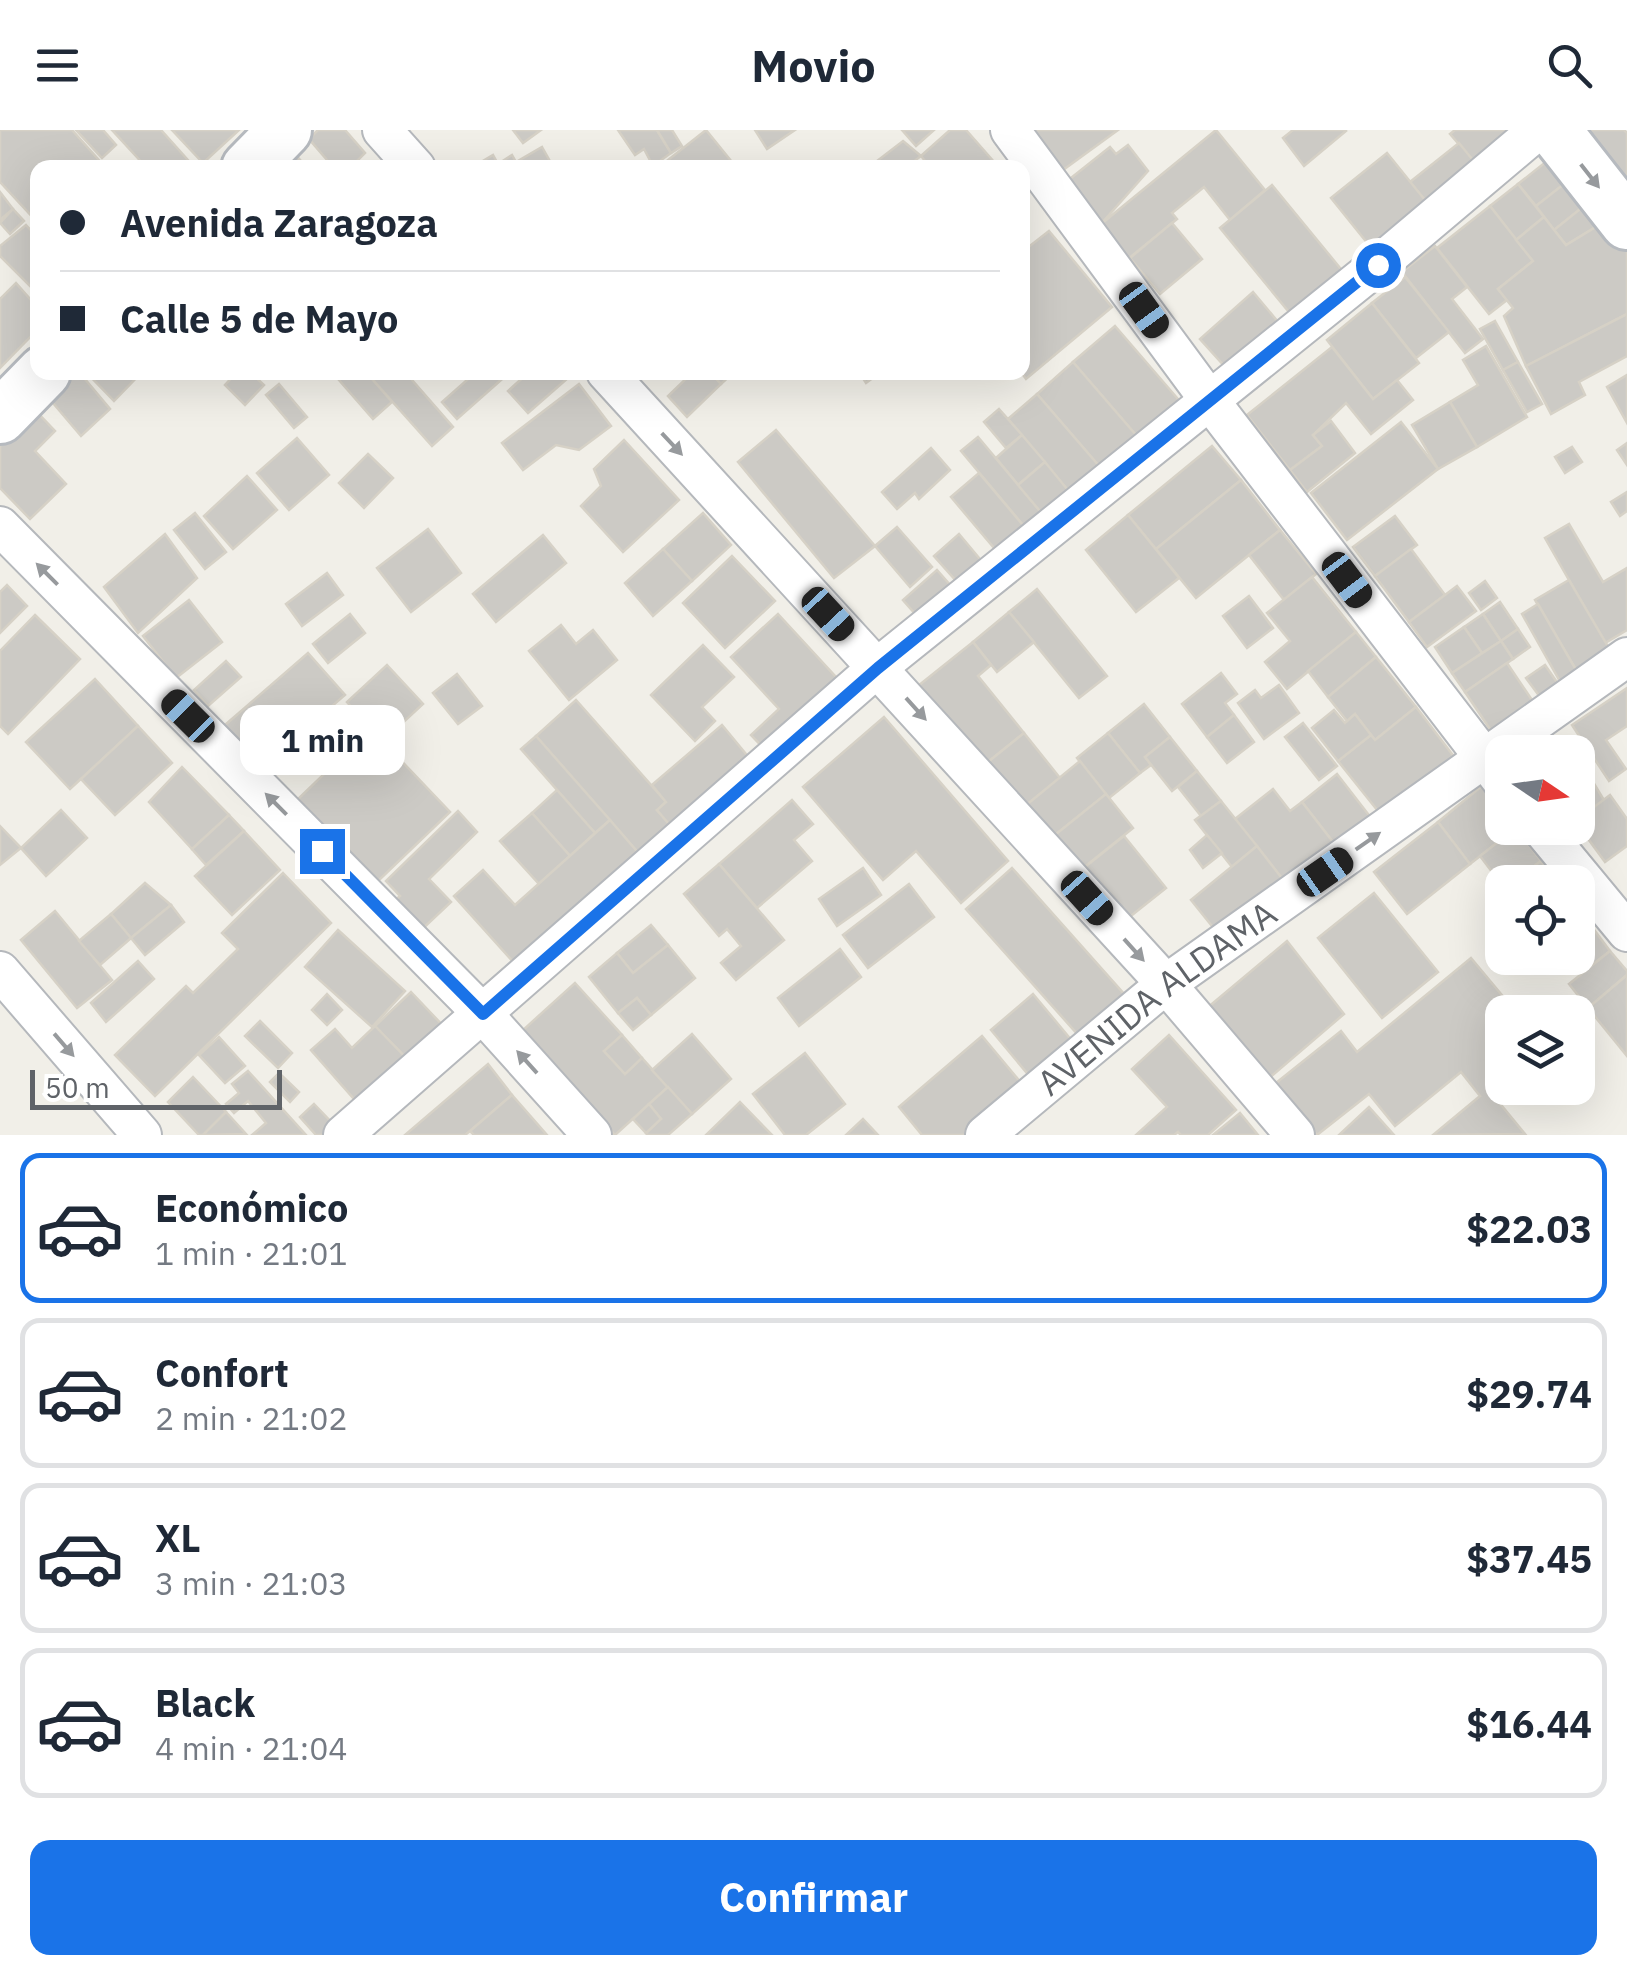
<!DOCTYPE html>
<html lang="es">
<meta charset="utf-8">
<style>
body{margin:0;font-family:"IBM Plex Sans",sans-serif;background:#f6f6f7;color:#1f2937;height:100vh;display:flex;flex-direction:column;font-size:38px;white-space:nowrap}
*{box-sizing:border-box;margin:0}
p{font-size:32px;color:#747a83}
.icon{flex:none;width:55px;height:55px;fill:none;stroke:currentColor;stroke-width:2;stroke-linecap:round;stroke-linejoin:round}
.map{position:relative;height:1005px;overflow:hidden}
.sheet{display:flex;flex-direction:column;background:#fff;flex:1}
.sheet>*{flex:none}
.guide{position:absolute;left:30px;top:30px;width:1000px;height:220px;border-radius:20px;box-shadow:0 10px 40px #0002;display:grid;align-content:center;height:220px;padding:0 30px;background:#fff}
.needle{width:65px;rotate:103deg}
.controls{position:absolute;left:1485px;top:605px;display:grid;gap:20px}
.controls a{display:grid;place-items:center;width:110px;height:110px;border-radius:20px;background:#fff;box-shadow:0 10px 40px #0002;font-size:50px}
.scale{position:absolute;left:30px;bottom:25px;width:252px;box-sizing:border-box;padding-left:10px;border:5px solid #5f6368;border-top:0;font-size:28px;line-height:35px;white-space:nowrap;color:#5f6368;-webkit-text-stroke:8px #fff;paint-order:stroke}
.end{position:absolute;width:45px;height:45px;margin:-22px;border:12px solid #1a73e8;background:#fff;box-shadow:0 0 0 5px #fff}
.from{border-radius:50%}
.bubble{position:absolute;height:70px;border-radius:20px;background:#fff;box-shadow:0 10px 40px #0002;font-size:32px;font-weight:800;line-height:70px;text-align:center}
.car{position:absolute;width:30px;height:60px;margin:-30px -15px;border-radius:12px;box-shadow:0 0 8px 2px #0007;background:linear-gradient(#222 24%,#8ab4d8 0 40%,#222 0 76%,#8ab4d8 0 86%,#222 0)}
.guide b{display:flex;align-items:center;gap:35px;height:95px;font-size:38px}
.guide b+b{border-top:2px solid #e0e1e3}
.guide i{width:25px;height:25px;background:#1f2937}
ul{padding:18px 0 0;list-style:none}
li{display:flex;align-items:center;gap:30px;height:150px;margin:0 20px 15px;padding:0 10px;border:5px solid #e0e1e3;border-radius:20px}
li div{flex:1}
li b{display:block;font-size:38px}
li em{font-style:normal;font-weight:800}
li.on{border-color:#1a73e8}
li>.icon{width:90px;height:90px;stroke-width:1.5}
.cta{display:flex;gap:20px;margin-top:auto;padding:20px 30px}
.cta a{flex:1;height:115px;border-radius:20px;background:#1a73e8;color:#fff;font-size:40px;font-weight:800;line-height:115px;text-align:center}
header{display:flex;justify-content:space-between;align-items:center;height:130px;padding:0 30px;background:#fff;font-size:45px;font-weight:800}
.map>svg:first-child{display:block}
.building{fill:#cccac5;stroke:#d6d1c6;stroke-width:2.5}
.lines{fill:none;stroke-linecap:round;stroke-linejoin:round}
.street-casing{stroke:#b5b8bc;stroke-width:42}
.secondary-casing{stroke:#b6babf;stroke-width:58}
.street{stroke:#fff;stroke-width:38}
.secondary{stroke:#fff;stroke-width:52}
.oneway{fill:#979a9d}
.route{stroke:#1a73e8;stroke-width:12}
.labels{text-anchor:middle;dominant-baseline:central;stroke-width:8;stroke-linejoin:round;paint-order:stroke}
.street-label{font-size:35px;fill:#5f6368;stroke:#fff}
</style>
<header><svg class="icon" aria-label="menu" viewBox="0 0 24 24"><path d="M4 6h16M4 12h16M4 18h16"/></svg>Movio<svg class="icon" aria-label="search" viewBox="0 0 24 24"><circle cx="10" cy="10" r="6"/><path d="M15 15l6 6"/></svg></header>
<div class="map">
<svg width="1627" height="1005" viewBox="0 0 1627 1005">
<rect width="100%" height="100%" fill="#f1efe8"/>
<!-- building -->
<g class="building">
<polygon points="0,0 72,0 106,38 38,38 38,93 0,52"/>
<polygon points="76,0 103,0 116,15 102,28"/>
<polygon points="112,0 161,0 195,38 147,38"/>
<polygon points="172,0 239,0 203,33"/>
<polygon points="318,0 345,0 365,23 350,38 334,38 309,9"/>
<polygon points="513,0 541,0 523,13"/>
<polygon points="618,0 657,0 671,23 653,36 644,19 635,25"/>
<polygon points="657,0 672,0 682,16 671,23"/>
<polygon points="706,0 736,37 658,38"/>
<polygon points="755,0 795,0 767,19"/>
<polygon points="902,0 934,0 916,16"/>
<polygon points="950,0 966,0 995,33 991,38 931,38 921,26"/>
<polygon points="1034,0 1118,0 1063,40"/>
<polygon points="1216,0 1265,60 1230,90 1204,57 1172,83 1177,89 1128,129 1100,95"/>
<polygon points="1293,0 1345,0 1346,1 1304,36 1283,8"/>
<polygon points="1455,0 1523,0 1481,40 1450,4"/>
<polygon points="1586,0 1624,0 1627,3 1627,59"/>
<polygon points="903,11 921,26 905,38 868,38"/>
<polygon points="1459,13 1481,40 1433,80 1410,52"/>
<polygon points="1128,15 1148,41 1100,95 1066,52 1110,17 1116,24"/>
<polygon points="542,17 551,33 542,38 471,38 493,25 498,34 512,25 516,32"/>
<polygon points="1387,23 1433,80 1377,125 1331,68"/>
<polygon points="295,24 307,38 280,38"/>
<polygon points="1547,31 1564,54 1536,76 1518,54"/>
<polygon points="1518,54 1544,87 1516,110 1490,76"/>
<polygon points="1564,54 1589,72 1554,100 1536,76"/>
<polygon points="1272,55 1345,144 1293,187 1220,98"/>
<polygon points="0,62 13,79 0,90"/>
<polygon points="1589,72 1604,92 1566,115 1554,100"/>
<polygon points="1490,76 1533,131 1498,159 1507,170 1489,184 1437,118"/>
<polygon points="13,79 24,91 10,104 0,93"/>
<polygon points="1544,87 1566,115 1604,92 1627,122 1627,184 1526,236 1504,186 1513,178 1498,159 1533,131 1516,110"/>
<polygon points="1172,93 1202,129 1160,164 1130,128"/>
<polygon points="26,95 38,108 38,164 0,126 0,116"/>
<polygon points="1049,101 1112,177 1026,249 1021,242 1022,122"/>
<polygon points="1435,116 1467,157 1452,169 1483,209 1465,223 1402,142"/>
<polygon points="1405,147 1449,202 1416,228 1372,173"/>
<polygon points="16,153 38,178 38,199 0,238 0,169"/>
<polygon points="1253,162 1279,193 1227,239 1200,209"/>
<polygon points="1372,173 1419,233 1373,269 1327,210"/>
<polygon points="1627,184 1627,226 1579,252 1585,265 1551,284 1526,236"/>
<polygon points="1495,191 1518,232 1503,240 1480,199"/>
<polygon points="1115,196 1184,276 1142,312 1073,232"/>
<polygon points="1486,216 1527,287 1477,317 1450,272 1478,255 1463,230"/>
<polygon points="1332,217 1373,269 1397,250 1413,270 1371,304 1346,273 1313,305 1322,316 1290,340 1247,285"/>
<polygon points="1073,232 1142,312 1106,344 1037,264"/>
<polygon points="1518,232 1542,274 1527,282 1503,240"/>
<polygon points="75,242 79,242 110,279 81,306 47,266"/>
<polygon points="86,242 142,242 114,271"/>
<polygon points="237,242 250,242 264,255 245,275 225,255"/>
<polygon points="332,242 366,242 392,272 373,289"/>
<polygon points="366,242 405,242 453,297 432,316"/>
<polygon points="476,242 510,242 457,289 442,272"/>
<polygon points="529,242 565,242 569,247 528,283 508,261"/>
<polygon points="693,242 710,242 721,254 687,287 668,266"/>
<polygon points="710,242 733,242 733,243 721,254"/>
<polygon points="859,242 881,242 866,253"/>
<polygon points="1627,245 1627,293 1607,257"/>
<polygon points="279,254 307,287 294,298 266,265"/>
<polygon points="579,254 611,296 579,320 556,315 523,340 502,313"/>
<polygon points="1037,264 1106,344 1076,370 1008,289"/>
<polygon points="1450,272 1477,317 1438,339 1412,295"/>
<polygon points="999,279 1022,305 1006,318 984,292"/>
<polygon points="36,281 55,301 35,321 66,354 30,389 0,358 0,316"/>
<polygon points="1331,291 1355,323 1307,362 1290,340 1322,316 1313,305"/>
<polygon points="1401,292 1438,339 1347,410 1311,363"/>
<polygon points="776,300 875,416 834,448 738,332"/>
<polygon points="1022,305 1045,332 1018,355 996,328"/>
<polygon points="978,307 1050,393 1033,407 961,321"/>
<polygon points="297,308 329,345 289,380 257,343"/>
<polygon points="624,310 679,370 623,422 581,376 601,356 594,339"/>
<polygon points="1627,313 1627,335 1617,320"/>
<polygon points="1212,316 1241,350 1156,419 1128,385"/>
<polygon points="1572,317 1582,332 1565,343 1555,327"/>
<polygon points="931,318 950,340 919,369 915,363 897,379 882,362"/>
<polygon points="368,324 393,348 364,378 339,353"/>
<polygon points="1045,332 1076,370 1050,393 1018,355"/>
<polygon points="979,343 1033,407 1005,431 951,367"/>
<polygon points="247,346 277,380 233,419 204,386"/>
<polygon points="1241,350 1280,400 1196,468 1156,419"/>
<polygon points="1627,362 1627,381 1620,386 1611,372"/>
<polygon points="195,383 226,422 205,439 174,400"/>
<polygon points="703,383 731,415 692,451 663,419"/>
<polygon points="1128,385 1179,448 1136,482 1086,420"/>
<polygon points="1395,386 1417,415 1375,446 1353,417"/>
<polygon points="1569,394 1603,452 1627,438 1627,500 1605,513 1545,408"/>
<polygon points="897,397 932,437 910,457 875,416"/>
<polygon points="428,399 461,443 411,482 377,438"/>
<polygon points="1280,400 1316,444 1284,470 1249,425"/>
<polygon points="165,404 197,448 138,503 104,457"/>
<polygon points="959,404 990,441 966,462 934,426"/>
<polygon points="543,405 566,433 496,492 473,464"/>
<polygon points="663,419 692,451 653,486 625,453"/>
<polygon points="1411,419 1445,465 1409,492 1375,446"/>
<polygon points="732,426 775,471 725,518 683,473"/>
<polygon points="937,440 958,464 924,494 903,470"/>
<polygon points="327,443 343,465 302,496 286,474"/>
<polygon points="1312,447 1356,502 1287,559 1265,532 1290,511 1267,483"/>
<polygon points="1569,450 1613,525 1579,545 1535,470"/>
<polygon points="1485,451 1497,468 1481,480 1469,463"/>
<polygon points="7,455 27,476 0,503 0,462"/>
<polygon points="1457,456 1476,481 1427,517 1409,492"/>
<polygon points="1037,459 1107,546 1079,568 1009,482"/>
<polygon points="1249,466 1273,498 1247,518 1223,486"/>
<polygon points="189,470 222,512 176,548 143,506"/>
<polygon points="1500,472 1518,499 1501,511 1483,484"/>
<polygon points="1538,474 1579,545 1562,555 1522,484"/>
<polygon points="1009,482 1034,512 997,542 973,512"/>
<polygon points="350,484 365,503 328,533 313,514"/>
<polygon points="778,484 847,559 773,628 751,605 779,579 731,527"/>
<polygon points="1483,484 1501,511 1482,523 1464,497"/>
<polygon points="35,485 80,529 8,604 0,596 0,521"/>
<polygon points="561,495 576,514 593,500 617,530 569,570 529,521"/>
<polygon points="1464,497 1482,523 1452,543 1435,517"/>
<polygon points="1518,499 1530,517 1513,529 1501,511"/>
<polygon points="1356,502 1376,527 1328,567 1308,541"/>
<polygon points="1501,511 1513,529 1465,562 1452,543"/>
<polygon points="973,512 991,535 978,546 1024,603 983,636 918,556"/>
<polygon points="703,515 734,547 702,577 715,591 695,611 651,565"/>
<polygon points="308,523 345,565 261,637 225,595"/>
<polygon points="1376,527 1416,577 1375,610 1355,584 1347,591 1328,567"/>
<polygon points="226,531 241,547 208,576 194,560"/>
<polygon points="1507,533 1536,576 1494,605 1465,562"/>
<polygon points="387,535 423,574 383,611 347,572"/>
<polygon points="1545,535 1561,558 1543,571 1526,548"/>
<polygon points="1221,543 1237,564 1225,573 1234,585 1207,607 1182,574"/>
<polygon points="457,544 482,576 458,594 433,563"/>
<polygon points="95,549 138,596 70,659 26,612"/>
<polygon points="1279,555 1299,583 1264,609 1238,573 1255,560 1261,568"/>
<polygon points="1627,558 1627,596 1606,610 1626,639 1609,651 1572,595"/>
<polygon points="576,570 666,672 657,680 673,698 641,726 536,606"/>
<polygon points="1144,574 1170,607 1145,627 1151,635 1140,643 1108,603"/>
<polygon points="1416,577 1455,628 1382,686 1338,631 1371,605 1375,610"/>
<polygon points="1334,580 1345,593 1355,584 1371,605 1338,631 1312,598"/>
<polygon points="1234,585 1254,612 1227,633 1207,607"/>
<polygon points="884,587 1008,731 961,773 916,721 883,750 803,657"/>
<polygon points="1303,593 1337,636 1319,650 1285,607"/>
<polygon points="722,595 760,641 680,707 657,680 666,672 652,655"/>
<polygon points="138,596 172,633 115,685 81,649"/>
<polygon points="371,599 450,682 376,753 298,669"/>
<polygon points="1024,603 1060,648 1019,681 983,636"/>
<polygon points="1108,603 1140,643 1109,668 1077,628"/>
<polygon points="536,606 610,690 595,703 521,619"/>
<polygon points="1170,607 1197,641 1172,661 1145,627"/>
<polygon points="1080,631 1106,664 1045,713 1019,681"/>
<polygon points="182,637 229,685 192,719 149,672"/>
<polygon points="1197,641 1221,671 1201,686 1178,657"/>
<polygon points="1337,644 1375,693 1340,721 1302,672"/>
<polygon points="1593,652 1607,675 1586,688 1578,675 1578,662"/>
<polygon points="1482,656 1502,682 1502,698 1516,698 1470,734 1438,692"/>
<polygon points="1273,659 1290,681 1302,672 1340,721 1291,760 1235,689"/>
<polygon points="557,660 595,703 570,726 532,683"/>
<polygon points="1106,664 1133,698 1072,747 1045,713"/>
<polygon points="1610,665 1627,689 1627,716 1605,732 1578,695 1578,689"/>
<polygon points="792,670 813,694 794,710 812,731 757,778 719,734"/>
<polygon points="1221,671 1257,716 1232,737 1195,690"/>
<polygon points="61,680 87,708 46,746 21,718"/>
<polygon points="458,681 477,702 429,749 451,772 416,805 389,776 400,766 386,751"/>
<polygon points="532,683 570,726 539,754 500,711"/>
<polygon points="229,685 244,701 206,735 192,719"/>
<polygon points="610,690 641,726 525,845 454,766 483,740 515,775"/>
<polygon points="1438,692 1470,734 1407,784 1374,742"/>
<polygon points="0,696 21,718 0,735"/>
<polygon points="1516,698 1541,731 1513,752 1502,752 1502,755 1480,726"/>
<polygon points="244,701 280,740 232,785 195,746"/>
<polygon points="1207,705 1222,723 1203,738 1190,720"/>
<polygon points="1124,706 1166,758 1122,793 1080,741"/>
<polygon points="1257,716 1291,760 1224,811 1191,770"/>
<polygon points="1541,731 1558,752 1513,752"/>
<polygon points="719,734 784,810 736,850 721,833 741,816 727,799 719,806 684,764"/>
<polygon points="863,738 881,765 837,796 819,769"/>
<polygon points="1012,738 1133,874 1087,915 966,779"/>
<polygon points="283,743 331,793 155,966 115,925 186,856 193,863 238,819 222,803"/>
<polygon points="145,753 171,775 131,808 111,784"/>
<polygon points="909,754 934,787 868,838 843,805"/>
<polygon points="1374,763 1438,842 1382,888 1318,808"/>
<polygon points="171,775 184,792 145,825 131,808"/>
<polygon points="55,781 112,850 77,878 21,810"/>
<polygon points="111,784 131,808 100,835 79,811"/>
<polygon points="651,795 668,815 633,843 617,823"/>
<polygon points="1592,797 1610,821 1587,839 1578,827 1578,809"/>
<polygon points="338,800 405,861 372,897 305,837"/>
<polygon points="1287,811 1344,884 1267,950 1206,879"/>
<polygon points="668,815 695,848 651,885 637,868 618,883 589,847 617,823 633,843"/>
<polygon points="840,819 861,847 799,896 778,868"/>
<polygon points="1610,821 1627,841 1627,845 1588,878 1569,854"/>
<polygon points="1471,828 1516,882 1502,882 1502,956 1493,965 1525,1004 1433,1005 1480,966 1461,942 1395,996 1369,964 1317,1005 1276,953 1341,901 1357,922"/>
<polygon points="138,831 154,849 106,892 91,873"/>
<polygon points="1627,845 1627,926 1588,878"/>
<polygon points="575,853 622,905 604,921 625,944 642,928 668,957 615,1005 522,901"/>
<polygon points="411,862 447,900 412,934 375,896"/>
<polygon points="327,864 342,880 327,895 312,880"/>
<polygon points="1033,864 1078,918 1036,954 991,900"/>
<polygon points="637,868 651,885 633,900 618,883"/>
<polygon points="260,891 292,923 278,938 245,906"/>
<polygon points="375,896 412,934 361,977 311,920 335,899 352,918"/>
<polygon points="692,904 731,949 692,984 652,940"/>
<polygon points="622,905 642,928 625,944 604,921"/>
<polygon points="1169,905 1236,980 1208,1005 1181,1005 1178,1002 1174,1005 1136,1005 1167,977 1132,939"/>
<polygon points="982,906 1027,960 974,1005 922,1005 899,977"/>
<polygon points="219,907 245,936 225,953 199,925"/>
<polygon points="805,923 845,974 806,1005 785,1005 753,964"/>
<polygon points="488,934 512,965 470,1001 465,1005 405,1005"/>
<polygon points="248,941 306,1005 252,1005 266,993 248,971 234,983 226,974 239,963 232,954"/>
<polygon points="279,943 299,962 290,972 270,952"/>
<polygon points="193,947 226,982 203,1005 199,1005 168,972"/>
<polygon points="668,957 692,984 668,1005 648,1005 646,1003 661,989 649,974"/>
<polygon points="512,965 547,1005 474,1005 470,1001"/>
<polygon points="740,972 772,1005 706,1005"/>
<polygon points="314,974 335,996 324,1005 316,1005 300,987"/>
<polygon points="649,974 661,989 646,1003 633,989"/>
<polygon points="1369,977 1394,1005 1339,1005"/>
<polygon points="226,982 246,1004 203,1005"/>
<polygon points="1240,983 1258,1005 1213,1005"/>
<polygon points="863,989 878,1005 846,1005"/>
</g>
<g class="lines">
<defs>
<g id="street">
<polyline points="382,0 416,38"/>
<polyline points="1010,0 1210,271 1502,651"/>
<polyline points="606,242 1166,854 1295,1005"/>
<polyline points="0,396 483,884 592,1005"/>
<polyline points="1541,698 1627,802"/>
<polyline points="0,841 142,1005"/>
<polyline points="343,1005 878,537 1378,135 1538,0"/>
<path id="s1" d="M 985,1005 L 1166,854 L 1627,527"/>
</g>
<g id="secondary">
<polyline points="1554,0 1627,93"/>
<polyline points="248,38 285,0"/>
<polyline points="0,287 44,242"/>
</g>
</defs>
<!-- street casing -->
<use href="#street" class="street-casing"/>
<!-- secondary casing -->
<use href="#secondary" class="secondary-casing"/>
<!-- street -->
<use href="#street" class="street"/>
<!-- secondary -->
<use href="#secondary" class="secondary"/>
</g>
<!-- one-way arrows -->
<defs><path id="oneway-solid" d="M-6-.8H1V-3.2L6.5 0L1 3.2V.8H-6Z" transform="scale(2.5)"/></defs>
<g class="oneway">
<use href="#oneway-solid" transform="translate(1590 46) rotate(52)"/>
<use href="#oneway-solid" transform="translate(672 314) rotate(47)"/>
<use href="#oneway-solid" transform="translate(47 444) rotate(-135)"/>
<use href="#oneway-solid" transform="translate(916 579) rotate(48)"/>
<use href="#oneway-solid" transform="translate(276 674) rotate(-135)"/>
<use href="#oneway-solid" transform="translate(1368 711) rotate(-35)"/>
<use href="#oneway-solid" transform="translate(1134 820) rotate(48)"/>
<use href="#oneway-solid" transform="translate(64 915) rotate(49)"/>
<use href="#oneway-solid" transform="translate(527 932) rotate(-132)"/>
</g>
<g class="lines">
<!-- route -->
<polyline class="route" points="322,721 483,884 878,538 1378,135"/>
</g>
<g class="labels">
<!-- street labels -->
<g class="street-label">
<text stroke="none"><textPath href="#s1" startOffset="220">AVENIDA ALDAMA</textPath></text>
</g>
</g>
</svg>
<div class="controls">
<a><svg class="needle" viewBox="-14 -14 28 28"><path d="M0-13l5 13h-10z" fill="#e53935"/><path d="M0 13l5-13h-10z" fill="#747a83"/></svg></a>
<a><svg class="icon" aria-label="locate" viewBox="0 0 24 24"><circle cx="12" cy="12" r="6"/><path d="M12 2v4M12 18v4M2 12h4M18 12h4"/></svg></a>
<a><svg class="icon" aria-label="layers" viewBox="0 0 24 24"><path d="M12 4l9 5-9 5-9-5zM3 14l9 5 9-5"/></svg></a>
</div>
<div class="scale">50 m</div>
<i class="end from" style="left:1378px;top:135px"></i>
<i class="end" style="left:322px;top:721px"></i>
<div class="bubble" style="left:240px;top:575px;width:165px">1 min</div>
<i class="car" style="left:1144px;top:180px;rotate:144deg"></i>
<i class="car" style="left:1347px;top:450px;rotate:143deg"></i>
<i class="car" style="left:828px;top:484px;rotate:137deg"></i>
<i class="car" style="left:188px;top:586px;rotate:315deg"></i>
<i class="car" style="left:1325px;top:742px;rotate:55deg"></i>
<i class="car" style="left:1087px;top:768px;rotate:138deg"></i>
<div class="guide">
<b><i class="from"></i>Avenida Zaragoza</b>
<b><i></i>Calle 5 de Mayo</b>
</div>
</div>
<section class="sheet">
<ul>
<li class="on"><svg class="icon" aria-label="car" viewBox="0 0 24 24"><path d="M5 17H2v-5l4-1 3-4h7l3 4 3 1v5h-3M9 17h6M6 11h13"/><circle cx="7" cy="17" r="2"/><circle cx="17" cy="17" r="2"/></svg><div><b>Económico</b><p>1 min · 21:01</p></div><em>$22.03</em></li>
<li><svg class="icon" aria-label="car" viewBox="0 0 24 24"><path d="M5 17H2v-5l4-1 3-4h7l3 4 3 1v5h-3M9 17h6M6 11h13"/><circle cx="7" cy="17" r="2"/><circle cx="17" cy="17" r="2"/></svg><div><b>Confort</b><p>2 min · 21:02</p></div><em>$29.74</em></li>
<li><svg class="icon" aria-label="car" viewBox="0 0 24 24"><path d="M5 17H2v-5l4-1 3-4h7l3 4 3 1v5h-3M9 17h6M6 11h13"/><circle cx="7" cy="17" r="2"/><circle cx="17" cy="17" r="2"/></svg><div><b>XL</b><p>3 min · 21:03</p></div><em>$37.45</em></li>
<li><svg class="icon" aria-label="car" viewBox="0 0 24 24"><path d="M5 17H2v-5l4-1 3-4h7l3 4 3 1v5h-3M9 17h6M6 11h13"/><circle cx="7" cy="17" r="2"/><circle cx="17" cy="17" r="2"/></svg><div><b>Black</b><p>4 min · 21:04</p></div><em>$16.44</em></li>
</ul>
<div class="cta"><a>Confirmar</a></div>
</section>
